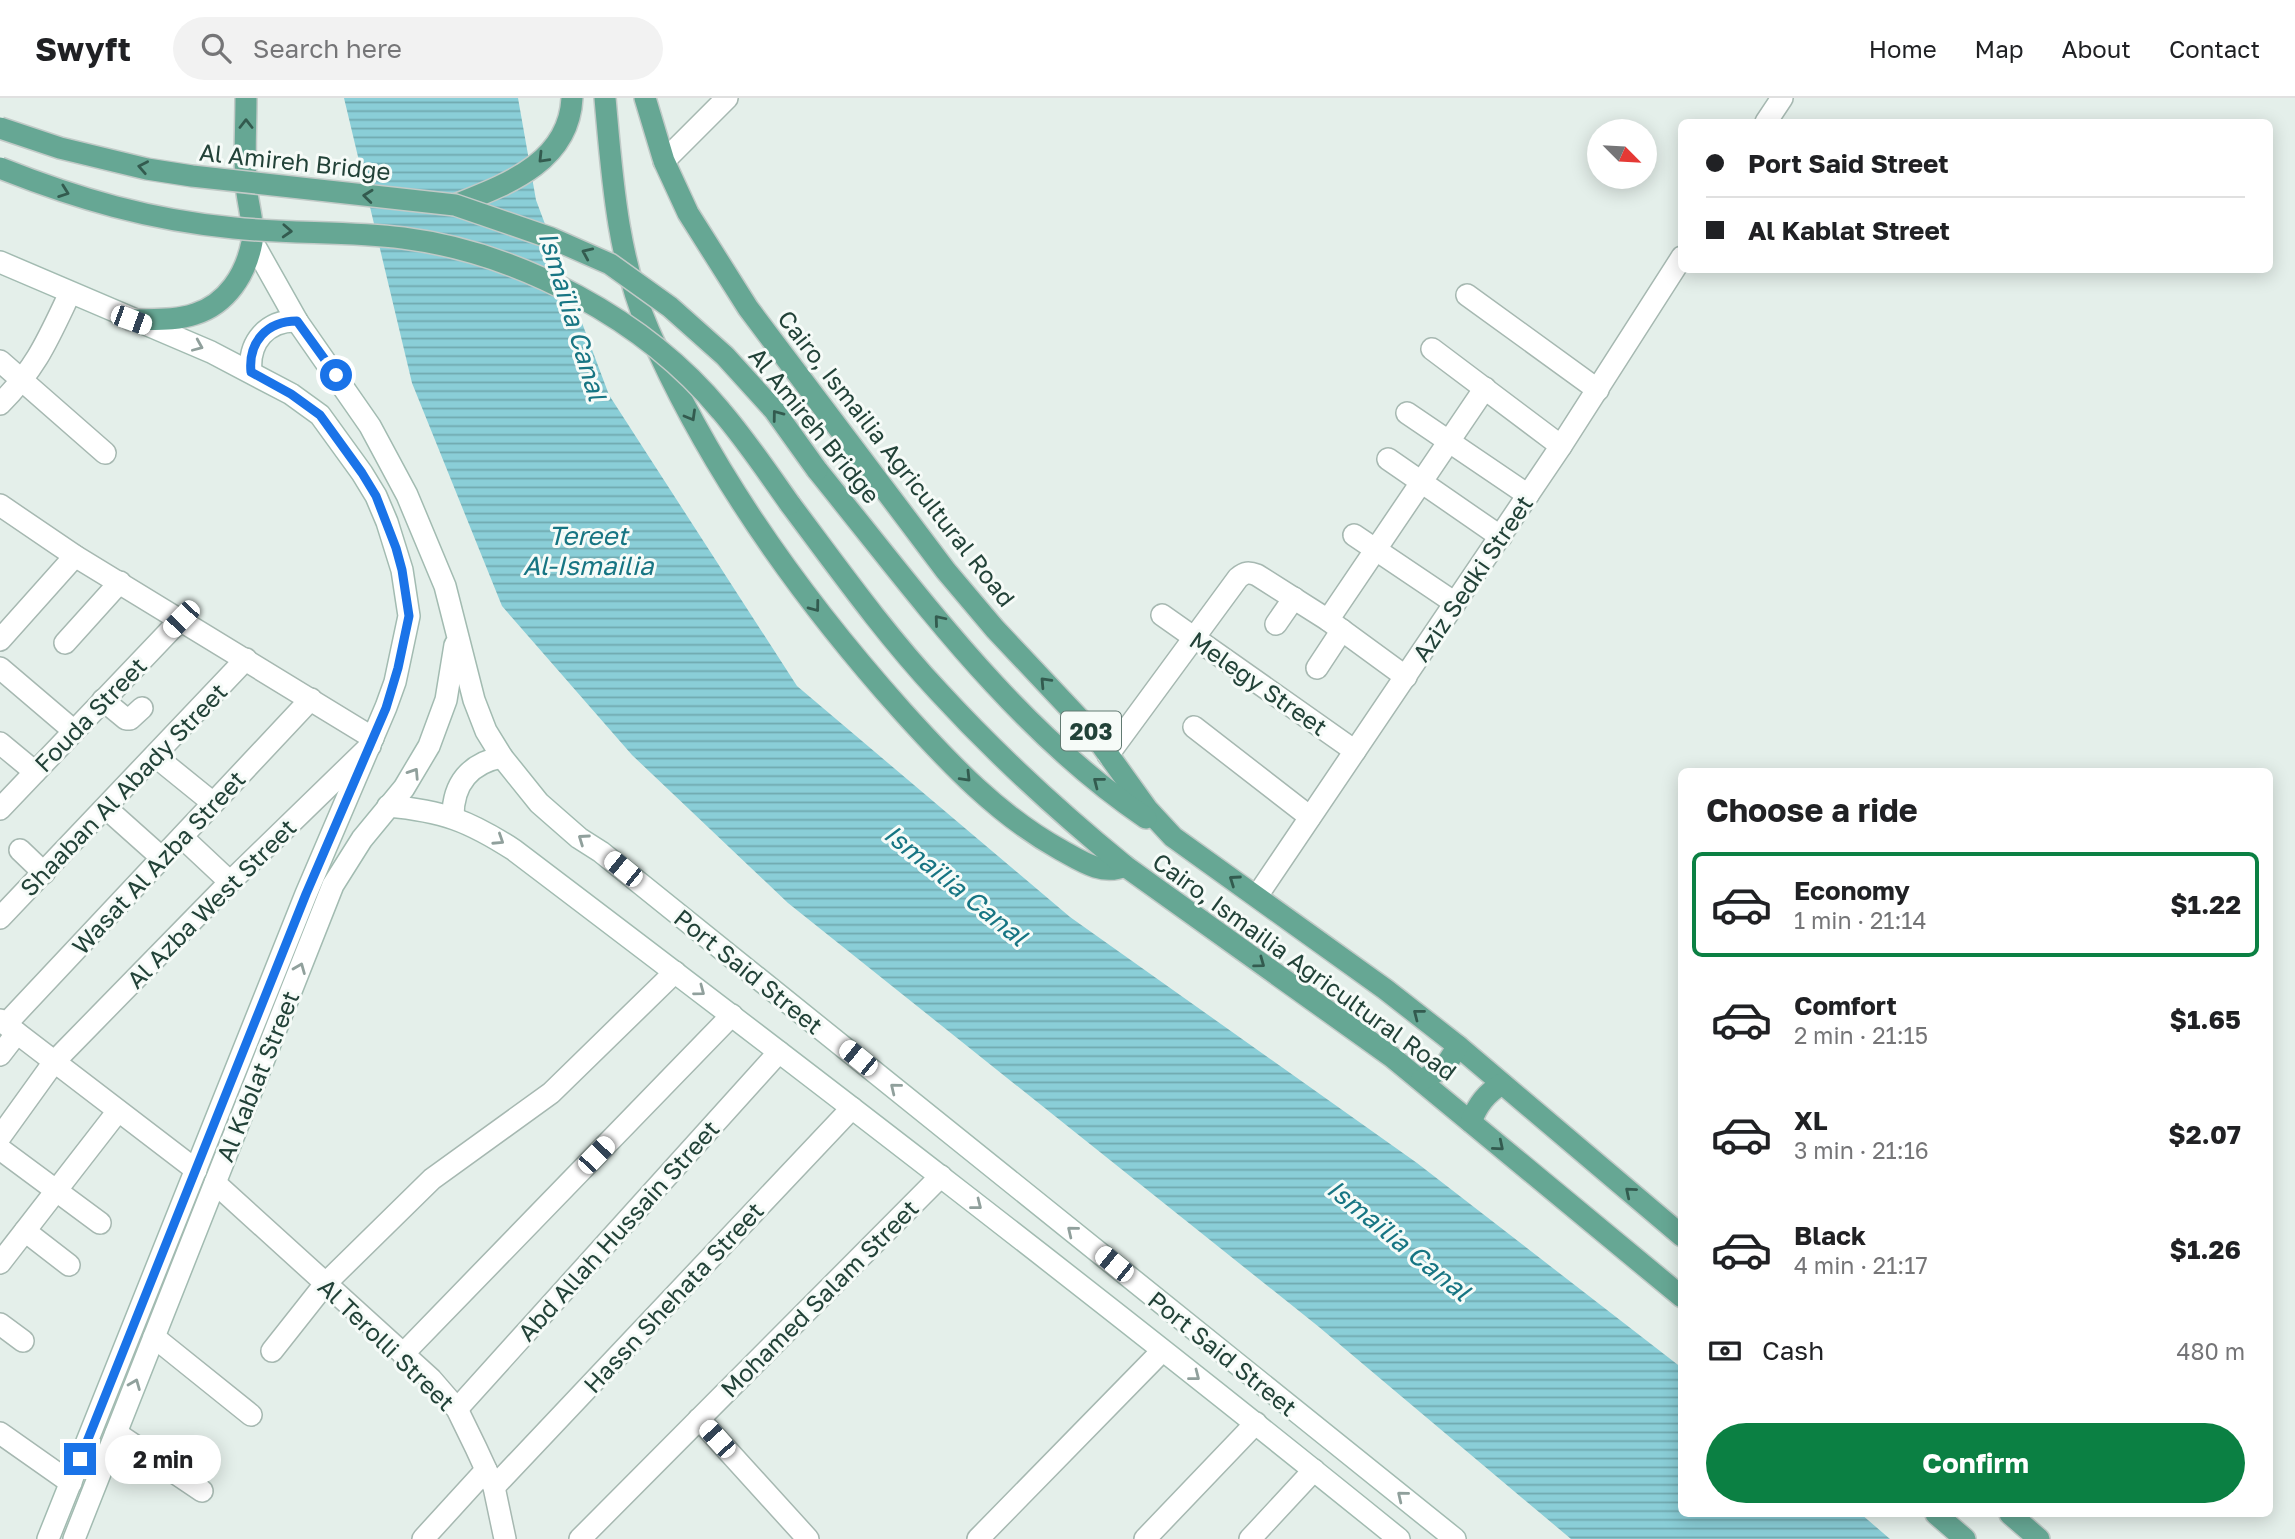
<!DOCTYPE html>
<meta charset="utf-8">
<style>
body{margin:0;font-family:"Golos Text",sans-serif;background:#f2f2f2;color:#202124;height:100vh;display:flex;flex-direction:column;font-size:26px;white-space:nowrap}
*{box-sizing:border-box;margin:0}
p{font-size:23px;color:#757577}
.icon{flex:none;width:38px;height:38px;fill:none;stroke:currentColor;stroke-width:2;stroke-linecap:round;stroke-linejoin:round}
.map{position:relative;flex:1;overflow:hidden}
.drawer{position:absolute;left:1678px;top:670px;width:595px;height:749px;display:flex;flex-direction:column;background:#fff;border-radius:10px;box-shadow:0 4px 18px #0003}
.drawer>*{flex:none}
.banner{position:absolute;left:1678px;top:21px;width:595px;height:154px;border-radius:10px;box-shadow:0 4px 18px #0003;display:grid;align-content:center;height:154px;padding:0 28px;background:#fff}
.needle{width:46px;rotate:114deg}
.controls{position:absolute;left:1587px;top:21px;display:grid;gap:14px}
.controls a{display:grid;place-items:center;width:70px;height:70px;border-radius:50%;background:#fff;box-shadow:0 4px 18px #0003;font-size:35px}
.end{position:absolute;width:32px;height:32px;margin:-16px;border:9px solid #1a73e8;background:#fff;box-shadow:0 0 0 4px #fff}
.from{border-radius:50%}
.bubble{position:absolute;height:49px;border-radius:24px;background:#fff;box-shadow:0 4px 18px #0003;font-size:23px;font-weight:700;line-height:49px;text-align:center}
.car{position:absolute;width:21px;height:42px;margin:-21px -10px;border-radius:9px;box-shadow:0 0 5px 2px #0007;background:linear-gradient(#fff 24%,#345 0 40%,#fff 0 76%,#345 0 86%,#fff 0)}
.banner b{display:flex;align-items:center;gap:24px;height:66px;font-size:26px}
.banner b+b{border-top:2px solid #e0e0e0}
.banner i{width:18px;height:18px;background:#202124}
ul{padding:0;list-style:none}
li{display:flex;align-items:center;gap:21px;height:105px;margin:0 14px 10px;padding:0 14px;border:4px solid transparent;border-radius:10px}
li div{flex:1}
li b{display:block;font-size:26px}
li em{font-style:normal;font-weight:700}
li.current{border-color:#0b8043}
li>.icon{width:63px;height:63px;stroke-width:1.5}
h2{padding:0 28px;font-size:32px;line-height:84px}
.pay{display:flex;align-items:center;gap:18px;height:77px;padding:0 28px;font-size:26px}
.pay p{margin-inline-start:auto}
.button{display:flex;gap:14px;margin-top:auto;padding:14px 28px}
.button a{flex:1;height:80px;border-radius:42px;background:#0b8043;color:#fff;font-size:28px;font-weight:700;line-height:80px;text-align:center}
header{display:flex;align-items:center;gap:42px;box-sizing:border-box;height:98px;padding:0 35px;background:#fff;border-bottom:2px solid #e0e0e0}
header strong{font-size:33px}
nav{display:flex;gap:38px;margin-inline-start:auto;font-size:24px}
.search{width:490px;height:63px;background:#f2f2f2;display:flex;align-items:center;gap:18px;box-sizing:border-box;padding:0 24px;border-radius:38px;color:#757577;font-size:26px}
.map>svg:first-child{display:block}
.water{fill:url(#water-rules)}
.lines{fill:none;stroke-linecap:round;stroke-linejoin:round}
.minor-casing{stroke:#a6b8b1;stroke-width:24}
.tertiary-casing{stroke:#a6b8b1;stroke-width:24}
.secondary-casing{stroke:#a2bbb1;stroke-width:24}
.primary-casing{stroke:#c1cac7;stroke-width:24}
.minor{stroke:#fff;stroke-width:21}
.tertiary{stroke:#fff;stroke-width:21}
.secondary{stroke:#fff;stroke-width:21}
.primary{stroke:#66a794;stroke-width:21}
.primary-bridge-casing{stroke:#c1cac7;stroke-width:24;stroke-linecap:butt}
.primary-bridge{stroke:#66a794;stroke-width:21}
.oneway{stroke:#335b4f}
.oneway2{stroke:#90a09c}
.route{stroke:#1a73e8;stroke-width:9}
.labels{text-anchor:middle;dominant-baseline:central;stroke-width:6;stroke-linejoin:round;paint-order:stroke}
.shield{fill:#f6fbf8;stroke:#627a72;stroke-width:2}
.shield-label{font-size:23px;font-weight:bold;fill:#224238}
.street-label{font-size:24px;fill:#224238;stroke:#f6fbf8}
.water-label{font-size:26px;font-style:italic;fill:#177583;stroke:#f6fbf8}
</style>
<header>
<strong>Swyft</strong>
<div class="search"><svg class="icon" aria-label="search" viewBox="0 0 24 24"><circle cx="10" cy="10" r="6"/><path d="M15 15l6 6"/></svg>Search here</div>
<nav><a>Home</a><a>Map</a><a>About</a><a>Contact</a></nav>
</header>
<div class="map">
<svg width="2295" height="1441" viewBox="0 0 2295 1441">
<defs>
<pattern id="water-rules" width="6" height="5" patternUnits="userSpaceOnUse" patternTransform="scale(1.75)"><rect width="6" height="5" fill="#8aced7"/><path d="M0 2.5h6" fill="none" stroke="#70a9af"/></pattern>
</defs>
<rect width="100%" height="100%" fill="#e4efea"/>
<!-- water -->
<polygon class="water" points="344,0 518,0 536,102 609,297 797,588 1070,819 1417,1065 1682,1270 1682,1416 1861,1416 1890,1441 1571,1441 1319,1229 788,805 632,657 502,508 412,285"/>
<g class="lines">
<defs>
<g id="minor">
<polyline points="664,63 727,0"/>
<polyline points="1467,197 1598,292"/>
<polyline points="1432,251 1561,348"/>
<polyline points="0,263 105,355"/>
<path d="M 0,306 C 37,269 48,241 70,195"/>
<polyline points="1407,315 1528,397"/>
<polyline points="1388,361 1501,439"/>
<polyline points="0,407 75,458 373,640"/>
<polyline points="1354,437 1455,505"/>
<polyline points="1162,517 1355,653"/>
<polyline points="1328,522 1485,290"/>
<polyline points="1276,526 1294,500"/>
<polyline points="0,542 75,458"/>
<polyline points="65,545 120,484"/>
<polyline points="0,570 74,633"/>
<polyline points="1317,570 1342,532"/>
<polyline points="103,602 126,621 130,621 142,610"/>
<polyline points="1194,629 1310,719"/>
<polyline points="0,645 35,674"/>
<path d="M 1108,657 L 1238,480 C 1245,474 1249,474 1257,477 L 1328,522 L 1406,579"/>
<polyline points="155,658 213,705"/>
<polyline points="106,710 162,760"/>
<polyline points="0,711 181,521"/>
<polyline points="182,739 230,784"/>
<polyline points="20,752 44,775"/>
<polyline points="0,820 246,561"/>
<polyline points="0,922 196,1072"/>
<polyline points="6,926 311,601"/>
<polyline points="0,957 17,935"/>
<polyline points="0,1039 54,964 230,784 370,648"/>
<polyline points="0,1051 100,1125"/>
<polyline points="25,1133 69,1167"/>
<polyline points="0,1165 118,1013"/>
<polyline points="0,1226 23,1243"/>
<polyline points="154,1239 251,1317"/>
<polyline points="272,1253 325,1186 432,1081 551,995 675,874"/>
<polyline points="403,1256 732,917"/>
<polyline points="457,1311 779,954"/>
<polyline points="699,1321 808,1441"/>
<polyline points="0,1335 71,1385"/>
<polyline points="116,1335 202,1393"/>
<polyline points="494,1389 852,1010"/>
<polyline points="423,1441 486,1372"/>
<polyline points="580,1441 941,1078"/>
<polyline points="978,1441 1162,1253"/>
<polyline points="1145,1441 1256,1325"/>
<polyline points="1250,1441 1314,1372"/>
</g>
<g id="tertiary">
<polyline points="1766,24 1782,0"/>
<polyline points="1257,798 1561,348 1682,159"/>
<polyline points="215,1085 431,1281 457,1311 476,1350 494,1389 505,1441"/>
</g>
<g id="secondary">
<polyline points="252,143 297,223 370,328 407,397 445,488 474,602 486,633 502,659 539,705 579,740 601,754 1455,1441"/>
<polyline points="0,164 211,254 291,296 320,317 362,375 376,398 387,424 402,472 409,518 395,584 386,609 306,796 48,1441"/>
<path d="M 251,274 C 248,244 267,222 297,223"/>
<path d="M 388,708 C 443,713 469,723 514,752 C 812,978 1109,1206 1399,1441"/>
<path d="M 453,718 C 453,686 470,665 502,659"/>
<polyline points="74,1441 333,787 362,741 404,690 429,648 446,602 455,547"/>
</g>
<g id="primary">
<path d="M 605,0 C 612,78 617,159 649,233 C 710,373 801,500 903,614 C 950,666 999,718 1061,752 C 1081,763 1102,778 1125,768"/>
<polyline points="645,0 664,63 688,115 748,210 946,473 995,531 1092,634 1148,712 1173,739 1385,891 1458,948 1682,1138"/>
<path d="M 455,107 C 505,87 569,65 572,0"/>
<path d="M 131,222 C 152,221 175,223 195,216 C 227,206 246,176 252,144 C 255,127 247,104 246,86 C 244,58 246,28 246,0"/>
<path d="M 817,372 C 917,495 1013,630 1146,720"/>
<path d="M 790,406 C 838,470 884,535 939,594 C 996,656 1059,714 1125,768 L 1392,959 L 1682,1199"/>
<polyline points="1421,982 1444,970 1458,948"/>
<path d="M 1471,1024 C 1477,1007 1486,995 1502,986"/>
<polyline points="1936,1416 1965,1441"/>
<polyline points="2010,1416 2039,1441"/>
</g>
</defs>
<!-- minor casing -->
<use href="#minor" class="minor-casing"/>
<!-- tertiary casing -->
<use href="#tertiary" class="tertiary-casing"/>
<!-- secondary casing -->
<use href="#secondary" class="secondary-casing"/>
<!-- primary casing -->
<use href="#primary" class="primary-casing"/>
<!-- minor -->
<use href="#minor" class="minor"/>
<!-- tertiary -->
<use href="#tertiary" class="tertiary"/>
<!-- secondary -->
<use href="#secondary" class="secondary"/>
<!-- primary -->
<use href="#primary" class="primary"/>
<defs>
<g id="primary-bridge">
<polyline points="0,30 60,50 147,71 192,78 455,107 551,140 610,166 670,209 725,258 774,312 817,372"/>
<path d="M 0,70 C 78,101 150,122 234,130 C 290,136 347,133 403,140 C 520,155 646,222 721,313 C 746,342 768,375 790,406"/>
</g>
</defs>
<!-- primary-bridge casing -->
<use href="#primary-bridge" class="primary-bridge-casing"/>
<!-- primary-bridge -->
<use href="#primary-bridge" class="primary-bridge"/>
</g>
<!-- one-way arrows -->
<defs><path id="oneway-chevron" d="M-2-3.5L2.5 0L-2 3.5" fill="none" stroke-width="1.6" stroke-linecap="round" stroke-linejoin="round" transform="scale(1.75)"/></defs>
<g class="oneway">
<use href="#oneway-chevron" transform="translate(246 26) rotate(-90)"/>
<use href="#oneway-chevron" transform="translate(543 60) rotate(134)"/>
<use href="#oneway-chevron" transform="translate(143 69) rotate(-169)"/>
<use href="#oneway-chevron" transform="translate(64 94) rotate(20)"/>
<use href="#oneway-chevron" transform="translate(368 98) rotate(-174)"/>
<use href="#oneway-chevron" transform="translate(287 133) rotate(3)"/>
<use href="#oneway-chevron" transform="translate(587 155) rotate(-156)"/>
<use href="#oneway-chevron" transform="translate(777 317) rotate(-127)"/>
<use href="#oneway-chevron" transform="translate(691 318) rotate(60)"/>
<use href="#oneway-chevron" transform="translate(815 509) rotate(53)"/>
<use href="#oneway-chevron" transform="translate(939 522) rotate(-130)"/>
<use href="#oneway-chevron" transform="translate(1045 584) rotate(-133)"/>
<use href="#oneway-chevron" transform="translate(966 679) rotate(46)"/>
<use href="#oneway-chevron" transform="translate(1098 684) rotate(-142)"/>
<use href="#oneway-chevron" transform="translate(1234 782) rotate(-145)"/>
<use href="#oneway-chevron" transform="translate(1260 865) rotate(36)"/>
<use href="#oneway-chevron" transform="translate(1418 916) rotate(-142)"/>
<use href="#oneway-chevron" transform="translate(1499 1048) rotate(40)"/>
<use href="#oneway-chevron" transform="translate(1630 1094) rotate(-140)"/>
</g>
<g class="oneway2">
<use href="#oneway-chevron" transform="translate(198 248) rotate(23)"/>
<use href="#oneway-chevron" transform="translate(414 675) rotate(-57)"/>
<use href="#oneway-chevron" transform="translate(583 741) rotate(-145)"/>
<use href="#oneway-chevron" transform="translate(499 742) rotate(33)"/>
<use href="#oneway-chevron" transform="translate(300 870) rotate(-68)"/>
<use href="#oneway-chevron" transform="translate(700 893) rotate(37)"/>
<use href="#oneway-chevron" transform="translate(895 990) rotate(-141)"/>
<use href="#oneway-chevron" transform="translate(977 1107) rotate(38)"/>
<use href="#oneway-chevron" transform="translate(1072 1133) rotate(-141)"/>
<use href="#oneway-chevron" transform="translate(1195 1278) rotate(38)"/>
<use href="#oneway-chevron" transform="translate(135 1286) rotate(-68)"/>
<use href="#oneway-chevron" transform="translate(1402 1398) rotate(-141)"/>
</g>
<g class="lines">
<!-- route -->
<path class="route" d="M 80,1361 L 306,796 L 386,610 L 398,570 L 409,518 L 402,472 L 396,450 L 376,398 L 362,375 L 320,317 L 291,296 L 251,274 C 248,244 267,223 297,223 L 336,277"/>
</g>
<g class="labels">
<!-- shield labels -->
<rect class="shield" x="1061" y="613.5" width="60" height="39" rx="5"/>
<g class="shield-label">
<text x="1091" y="633">203</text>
</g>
<!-- street labels -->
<g class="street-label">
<text transform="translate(295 63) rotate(6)">Al Amireh Bridge</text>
<text transform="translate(815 327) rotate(51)">Al Amireh Bridge</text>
<text transform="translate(897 360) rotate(52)">Cairo, Ismailia Agricultural Road</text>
<text transform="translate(1472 480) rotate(-56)">Aziz Sedki Street</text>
<text transform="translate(1259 585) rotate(35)">Melegy Street</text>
<text transform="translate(90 616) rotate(-46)">Fouda Street</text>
<text transform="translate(123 691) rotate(-46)">Shaaban Al Abady Street</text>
<text transform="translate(158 764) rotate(-47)">Wasat Al Azba Street</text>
<text transform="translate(211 805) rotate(-45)">Al Azba West Street</text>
<text transform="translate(1305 868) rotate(36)">Cairo, Ismailia Agricultural Road</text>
<text transform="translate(749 873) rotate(39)">Port Said Street</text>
<text transform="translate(257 978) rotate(-68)">Al Kablat Street</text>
<text transform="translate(618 1132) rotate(-48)">Abd Allah Hussain Street</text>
<text transform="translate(673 1199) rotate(-47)">Hassn Shehata Street</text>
<text transform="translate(819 1200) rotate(-45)">Mohamed Salam Street</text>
<text transform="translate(387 1246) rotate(44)">Al Terolli Street</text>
<text transform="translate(1223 1255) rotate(39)">Port Said Street</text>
</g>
<!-- water labels -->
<g class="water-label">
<text transform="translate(573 218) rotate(73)">Ismaïlia Canal</text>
<text x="588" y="437">Tereet<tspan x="588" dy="30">Al-Ismailia</tspan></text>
<text transform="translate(956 787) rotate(39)">Ismaïlia Canal</text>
<text transform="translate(1399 1142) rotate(39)">Ismaïlia Canal</text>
</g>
</g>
</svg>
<div class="controls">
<a><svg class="needle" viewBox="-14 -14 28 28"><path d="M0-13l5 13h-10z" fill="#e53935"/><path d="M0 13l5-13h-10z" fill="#757577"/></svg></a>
</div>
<i class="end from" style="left:336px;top:277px"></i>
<i class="end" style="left:80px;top:1361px"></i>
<div class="bubble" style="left:105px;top:1337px;width:116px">2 min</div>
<i class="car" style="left:131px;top:222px;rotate:110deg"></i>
<i class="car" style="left:181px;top:521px;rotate:224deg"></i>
<i class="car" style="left:623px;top:771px;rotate:309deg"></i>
<i class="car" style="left:858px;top:960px;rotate:309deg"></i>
<i class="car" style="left:596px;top:1057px;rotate:44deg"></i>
<i class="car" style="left:1114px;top:1166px;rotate:309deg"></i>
<i class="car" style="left:717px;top:1341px;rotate:318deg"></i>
<div class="banner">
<b><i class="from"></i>Port Said Street</b>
<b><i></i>Al Kablat Street</b>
</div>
<section class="drawer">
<h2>Choose a ride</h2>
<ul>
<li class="current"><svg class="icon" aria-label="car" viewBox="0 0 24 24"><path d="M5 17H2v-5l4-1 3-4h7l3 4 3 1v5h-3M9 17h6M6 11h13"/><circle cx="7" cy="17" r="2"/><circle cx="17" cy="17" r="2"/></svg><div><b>Economy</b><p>1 min · 21:14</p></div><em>$1.22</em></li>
<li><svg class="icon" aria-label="car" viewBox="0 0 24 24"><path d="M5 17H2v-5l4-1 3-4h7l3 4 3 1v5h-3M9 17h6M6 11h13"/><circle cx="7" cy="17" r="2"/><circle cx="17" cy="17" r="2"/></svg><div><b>Comfort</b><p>2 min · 21:15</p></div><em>$1.65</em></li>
<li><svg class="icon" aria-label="car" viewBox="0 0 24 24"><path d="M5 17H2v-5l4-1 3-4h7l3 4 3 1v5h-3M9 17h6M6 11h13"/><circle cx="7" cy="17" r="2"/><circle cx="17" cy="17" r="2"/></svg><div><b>XL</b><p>3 min · 21:16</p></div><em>$2.07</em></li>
<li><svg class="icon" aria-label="car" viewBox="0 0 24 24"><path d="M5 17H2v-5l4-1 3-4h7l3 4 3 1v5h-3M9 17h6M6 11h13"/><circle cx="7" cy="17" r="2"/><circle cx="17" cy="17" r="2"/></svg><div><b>Black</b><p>4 min · 21:17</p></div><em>$1.26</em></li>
</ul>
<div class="pay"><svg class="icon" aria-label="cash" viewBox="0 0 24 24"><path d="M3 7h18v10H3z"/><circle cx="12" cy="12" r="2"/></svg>Cash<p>480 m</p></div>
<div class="button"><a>Confirm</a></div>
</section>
</div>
